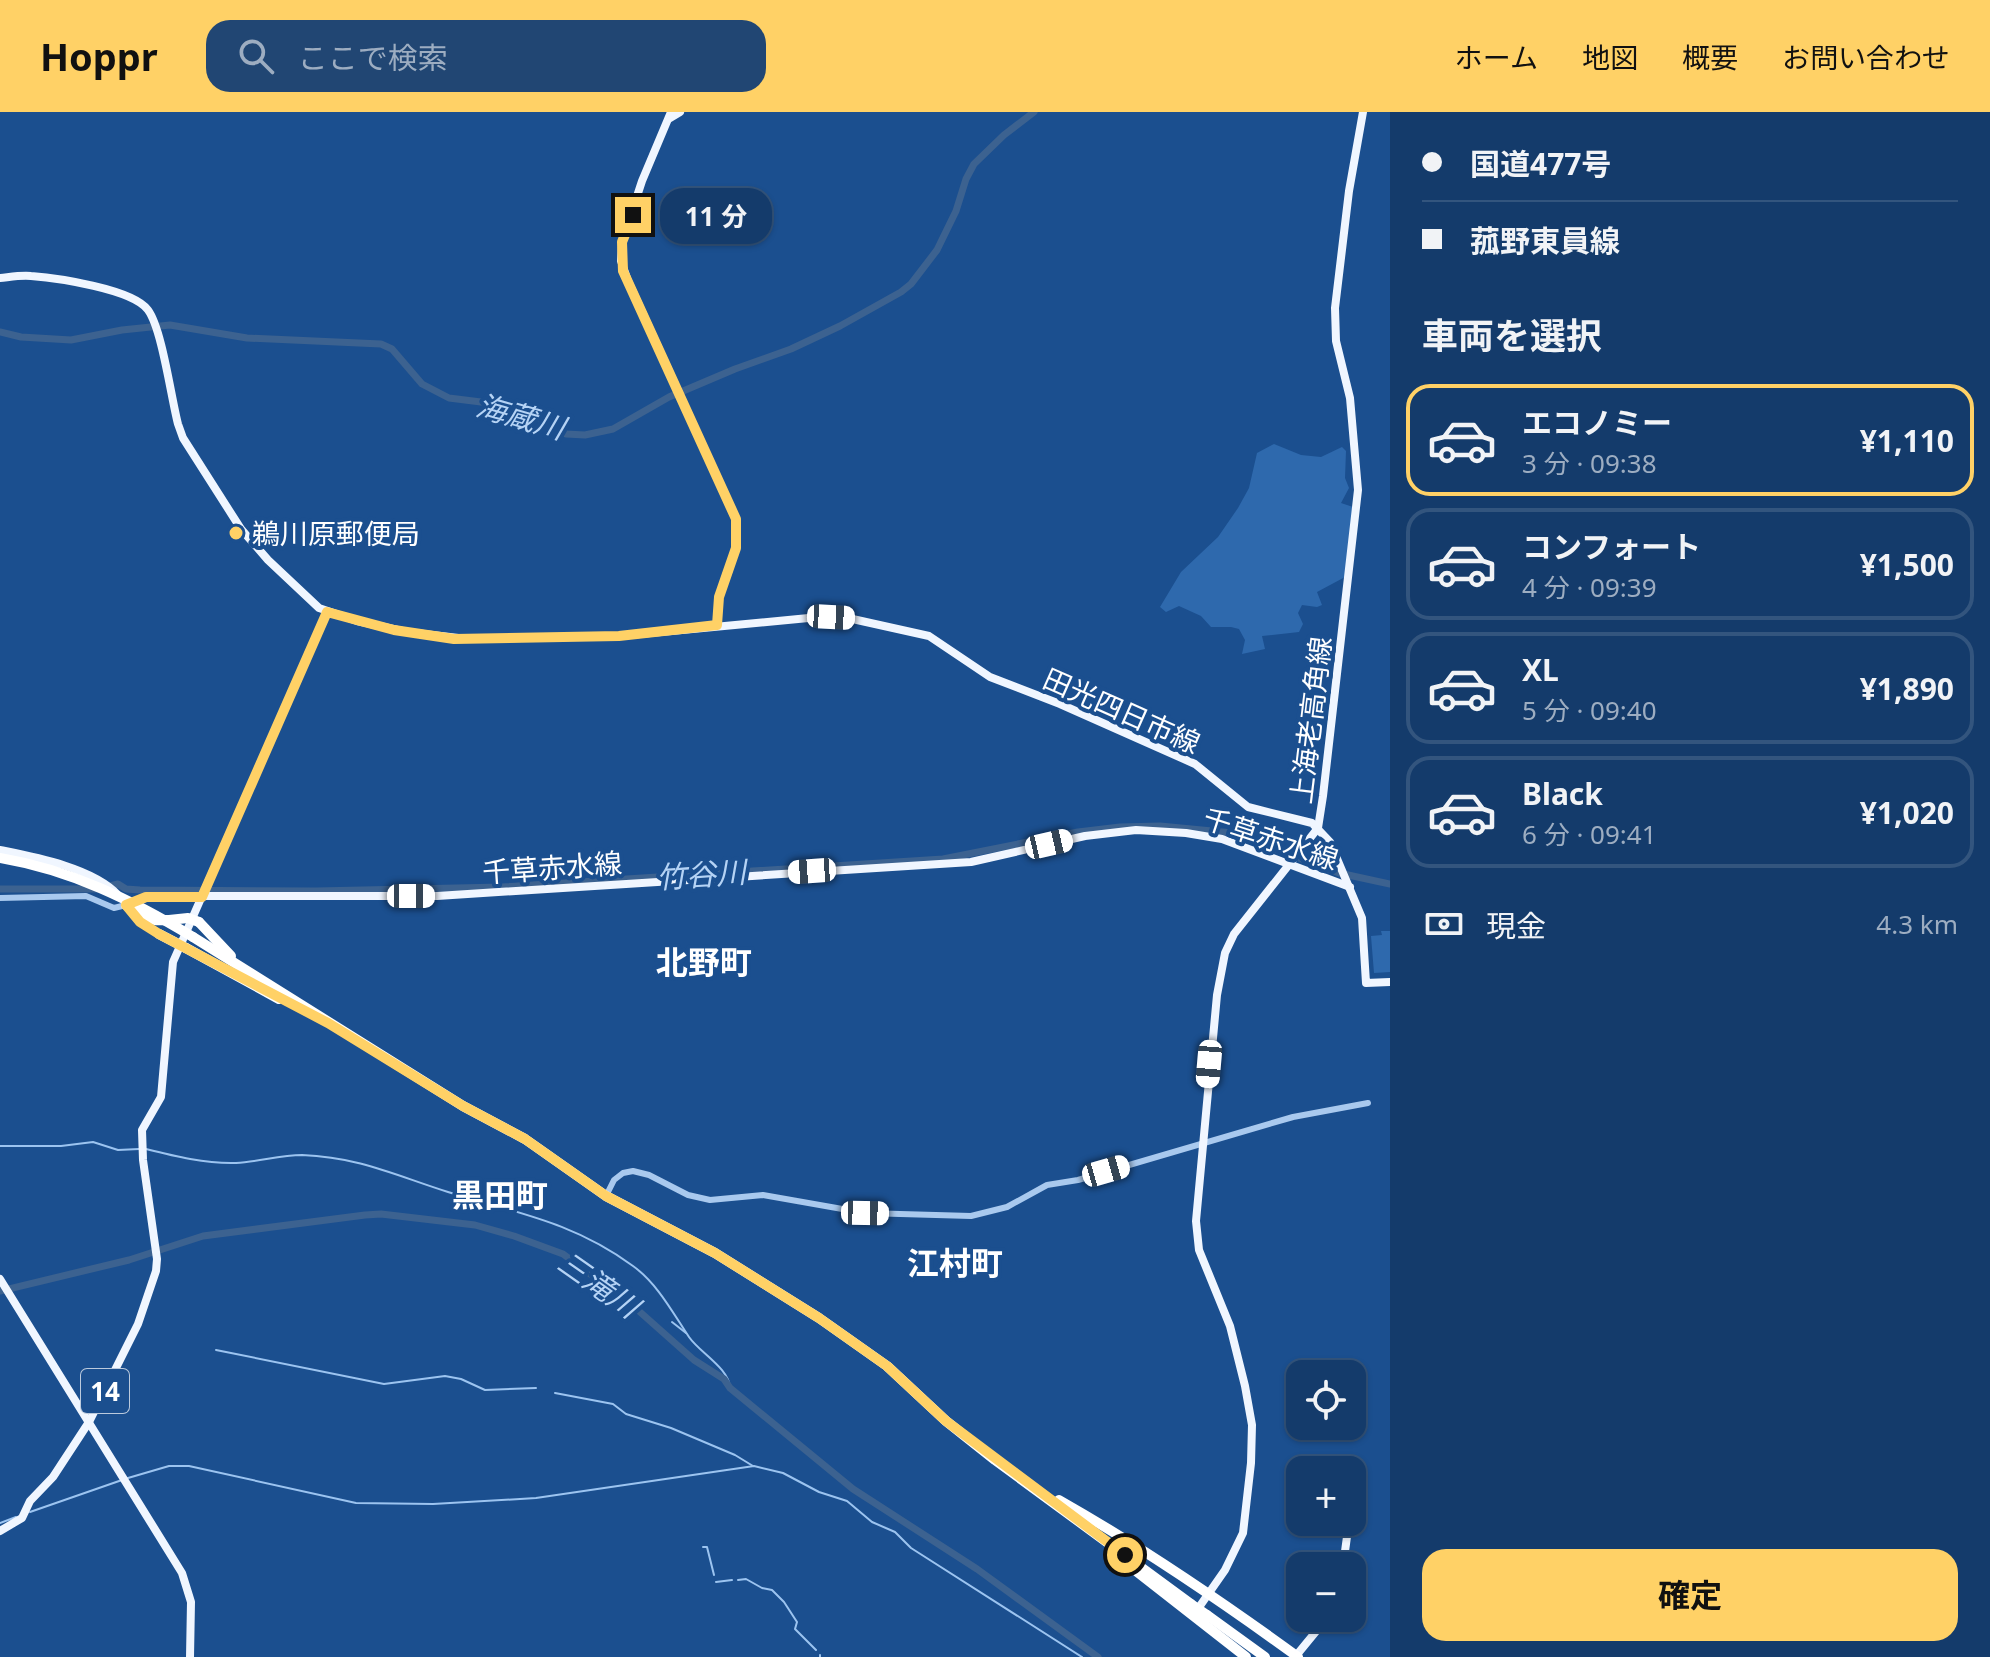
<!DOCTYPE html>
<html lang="ja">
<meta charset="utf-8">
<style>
body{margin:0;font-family:"Noto Sans","Noto Sans JP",sans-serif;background:#214673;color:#f1f3f6;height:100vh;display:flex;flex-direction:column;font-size:30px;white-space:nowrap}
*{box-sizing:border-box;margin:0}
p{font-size:26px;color:#9dadc1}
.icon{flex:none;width:44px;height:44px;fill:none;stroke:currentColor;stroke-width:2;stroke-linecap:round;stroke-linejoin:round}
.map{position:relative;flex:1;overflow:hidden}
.side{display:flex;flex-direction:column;background:#143b6b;width:600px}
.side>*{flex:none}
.hud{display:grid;align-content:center;height:176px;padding:0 32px;background:#143b6b}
.buttons{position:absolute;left:1286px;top:1248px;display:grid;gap:16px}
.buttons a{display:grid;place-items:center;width:80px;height:80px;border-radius:16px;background:#143b6b;box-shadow:0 2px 6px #0004,0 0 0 2px #33557e;font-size:40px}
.end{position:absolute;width:36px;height:36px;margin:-18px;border:10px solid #ffd166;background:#111;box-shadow:0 0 0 4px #111}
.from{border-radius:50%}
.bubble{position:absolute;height:56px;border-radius:24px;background:#143b6b;box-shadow:0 2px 6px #0004,0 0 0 2px #33557e;font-size:26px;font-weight:700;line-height:56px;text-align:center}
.car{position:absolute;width:24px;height:48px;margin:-24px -12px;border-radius:10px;box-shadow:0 0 6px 2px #0007;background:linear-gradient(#fff 24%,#345 0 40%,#fff 0 76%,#345 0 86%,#fff 0)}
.hud b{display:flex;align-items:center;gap:28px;height:76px;font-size:30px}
.hud b+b{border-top:2px solid #33557e}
.hud i{width:20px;height:20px;background:#f1f3f6}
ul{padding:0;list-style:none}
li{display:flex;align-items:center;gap:24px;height:112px;margin:0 16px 12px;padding:0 16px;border:4px solid #33557e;border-radius:24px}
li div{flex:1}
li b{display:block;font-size:30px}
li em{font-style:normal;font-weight:700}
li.current{border-color:#ffd166}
li>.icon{width:72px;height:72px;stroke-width:1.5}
h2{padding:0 32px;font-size:36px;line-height:96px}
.pay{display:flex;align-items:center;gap:20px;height:88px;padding:0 32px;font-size:30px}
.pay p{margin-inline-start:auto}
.button{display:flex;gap:16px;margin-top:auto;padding:16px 32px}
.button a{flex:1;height:92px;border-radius:24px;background:#ffd166;color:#111;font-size:32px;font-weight:700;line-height:92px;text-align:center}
header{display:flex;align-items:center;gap:48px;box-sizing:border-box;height:112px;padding:0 40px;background:#ffd166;color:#111}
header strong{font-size:38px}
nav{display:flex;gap:44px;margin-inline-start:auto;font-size:28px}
.search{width:560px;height:72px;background:#214673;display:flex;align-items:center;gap:20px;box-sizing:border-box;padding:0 28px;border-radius:24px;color:#9dadc1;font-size:30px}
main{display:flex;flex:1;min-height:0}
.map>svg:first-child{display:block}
.green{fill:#2e69ad}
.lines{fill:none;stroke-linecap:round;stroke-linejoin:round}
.stream{stroke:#9cc4f0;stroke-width:2}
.river{stroke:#3c6290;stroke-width:7}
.minor{stroke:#a9c9ee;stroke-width:6}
.major{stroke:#f0f6ff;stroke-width:8}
.highway{stroke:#fff;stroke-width:10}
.highway-bridge{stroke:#fff;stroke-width:10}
.route{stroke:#ffd166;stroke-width:10}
.poi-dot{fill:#ffd166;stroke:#1b4f8f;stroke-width:3}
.labels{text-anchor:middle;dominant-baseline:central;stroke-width:8;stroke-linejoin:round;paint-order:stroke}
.shield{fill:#1b4f8f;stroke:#bbcadd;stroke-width:2}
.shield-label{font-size:26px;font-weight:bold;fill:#fff}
.poi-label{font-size:28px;fill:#fff;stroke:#1b4f8f;text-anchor:start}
.street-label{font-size:28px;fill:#fff;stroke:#1b4f8f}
.water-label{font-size:30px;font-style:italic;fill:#b5d3f5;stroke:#1b4f8f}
.quarter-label{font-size:32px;font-weight:bold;fill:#fff;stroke:#1b4f8f}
</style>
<header>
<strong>Hoppr</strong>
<div class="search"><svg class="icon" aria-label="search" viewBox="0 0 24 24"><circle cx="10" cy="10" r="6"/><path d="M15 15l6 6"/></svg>ここで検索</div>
<nav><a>ホーム</a><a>地図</a><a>概要</a><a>お問い合わせ</a></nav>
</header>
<main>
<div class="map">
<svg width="1390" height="1545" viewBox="0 0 1390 1545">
<rect width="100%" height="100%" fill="#1b4f8f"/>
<!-- green -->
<g class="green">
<polygon points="1274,332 1301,343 1321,345 1342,335 1346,339 1345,366 1349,376 1341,391 1353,395 1345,465 1317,480 1322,493 1317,495 1302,493 1298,501 1303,512 1299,520 1262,524 1265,537 1242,542 1245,528 1239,517 1231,515 1211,515 1201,504 1179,494 1166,500 1160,495 1181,460 1218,425 1238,396 1249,376 1257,341"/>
<polygon points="1381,819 1390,819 1390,860 1374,861 1371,824 1382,823"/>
</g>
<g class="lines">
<!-- stream -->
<g class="stream">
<polyline points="0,1034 61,1034 93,1030 118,1038 139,1037"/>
<path d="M 146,1037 C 174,1044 206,1052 236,1051 C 258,1050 280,1043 302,1043 C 359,1045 397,1064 448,1080 C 517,1101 573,1110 633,1154 C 657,1171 673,1201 689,1225 C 700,1241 729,1256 730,1276"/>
<polyline points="672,1210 686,1221"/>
<polyline points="216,1238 384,1272 445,1264 461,1267 485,1278 536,1276"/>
<polyline points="555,1281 613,1292 626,1302 671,1316 735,1343 753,1354"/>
<polyline points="128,1366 169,1354 189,1354 356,1391 433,1392 536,1386 754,1354 783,1361 819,1380 847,1389 872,1410 895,1420 911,1436 1082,1545"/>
<polyline points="30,1400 122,1368"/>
<polyline points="0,1411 16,1405"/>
<polyline points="703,1435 707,1435 714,1463"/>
<polyline points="738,1468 746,1467 762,1476 772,1478 784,1490 797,1510 795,1517 816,1538"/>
<polyline points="716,1470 732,1468"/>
<polyline points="820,1545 820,1543"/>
</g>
<!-- river -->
<g class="river">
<polyline points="0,220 21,225 71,228 122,218 170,213 247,226 381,232 392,237 422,272 449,286 505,293 558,314 566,322 585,323 613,317 669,285 735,257 791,237 840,214 901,180 911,172 937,138 956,99 966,67 974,52 1004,23 1034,0"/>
<polyline points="0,777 97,777 118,772 126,777 140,778 316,779 502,775 943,747 1078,720 1120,715 1160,714 1233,721 1339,761 1390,772"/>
<polyline points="0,1179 129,1148 203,1124 365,1103 381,1102 475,1113 514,1124 563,1142 631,1192 694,1248 724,1267 730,1276 853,1377 977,1457 1098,1545"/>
</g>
<!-- minor -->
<g class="minor">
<polyline points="0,786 86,784 114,796 126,793"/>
<polyline points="606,1084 614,1068 623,1061 633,1059 649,1063 688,1083 710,1088 763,1083 865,1101 971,1104 1007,1095 1047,1073 1078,1068 1293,1005 1368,991"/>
</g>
<!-- major -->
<g class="major">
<polyline points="671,0 642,69 622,130 621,149 628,169 736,407 736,436 719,485 717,513"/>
<polyline points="670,6 680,0"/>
<path d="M 0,166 C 10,165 21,163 31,164 C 57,166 133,177 148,198 C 162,217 171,285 178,312 L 183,326 L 241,417 L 268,448 L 319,496 L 357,509 L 407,520 L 467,527 L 619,524 L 819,505 L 848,506 L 929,524 L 990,565 L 1060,592 L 1195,652 L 1248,695 L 1312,711 L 1330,730 L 1362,806 L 1366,871 L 1390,870"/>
<path d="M 0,738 C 35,745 93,756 118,783"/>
<polyline points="130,791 152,784 437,784 971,750 1085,724 1136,718 1186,721 1222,727 1350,775"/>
<polyline points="0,1167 182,1461 191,1490 190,1545"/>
<polyline points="0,1419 22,1406 30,1389 53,1365 89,1310 138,1212 156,1159 157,1147 143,1048 142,1018 161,985 173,850 327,500"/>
<polyline points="1343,1454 1349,1410"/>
<polyline points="1195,1501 1225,1458 1243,1421 1251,1351 1252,1313 1245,1274 1230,1214 1199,1138 1196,1109 1217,883 1225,841 1234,822 1318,716 1323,684 1358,378 1350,286 1336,229 1335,196 1349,79 1363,0"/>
<polyline points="1295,1545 1327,1506"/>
</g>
<!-- highway -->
<g class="highway">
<path d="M 126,793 C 139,804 149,810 167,808"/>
<polyline points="199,810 231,844"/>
<polyline points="193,825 463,994 525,1027 606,1084 715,1141 819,1206 887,1254 946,1309 995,1348 1191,1492"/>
<polyline points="186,836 279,887"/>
<path d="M 1059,1388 C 1142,1435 1221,1489 1298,1545"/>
<polyline points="1131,1455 1246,1545"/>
<polyline points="1207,1503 1265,1545"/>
</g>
<!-- highway-bridge -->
<g class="highway-bridge">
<path d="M 0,746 C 71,758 132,788 193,825"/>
<polyline points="169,808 188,806 199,810"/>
<polyline points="159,822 186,836"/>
<polyline points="1191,1492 1207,1503"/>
</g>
</g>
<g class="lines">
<!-- route -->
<polyline class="route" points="633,103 622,130 623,159 736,407 736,436 719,485 717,513 619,524 454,527 394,518 327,500 202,785 146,785 126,793 140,810 159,822 328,911 463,994 525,1027 606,1084 715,1141 819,1206 887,1254 946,1309 1125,1443"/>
</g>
<!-- markers -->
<circle class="poi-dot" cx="236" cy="421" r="8"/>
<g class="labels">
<!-- shield labels -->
<rect class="shield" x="81" y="1257" width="48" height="44" rx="6"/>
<g class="shield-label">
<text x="105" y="1279">14</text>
</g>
<!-- poi labels -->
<g class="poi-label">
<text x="252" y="421">鵜川原郵便局</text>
</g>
<!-- street labels -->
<g class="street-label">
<text transform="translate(1122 598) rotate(24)">田光四日市線</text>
<text transform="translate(1310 608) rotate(-83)">上海老高角線</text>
<text transform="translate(1271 726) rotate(18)">千草赤水線</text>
<text transform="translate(552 755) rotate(-4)">千草赤水線</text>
</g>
<!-- water labels -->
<g class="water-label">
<text transform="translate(521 304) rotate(16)">海蔵川</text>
<text transform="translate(701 762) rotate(-4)">竹谷川</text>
<text transform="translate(599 1172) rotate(35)">三滝川</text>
</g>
<!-- quarter labels -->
<g class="quarter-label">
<text x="704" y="849">北野町</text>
<text x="500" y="1082">黒田町</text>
<text x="955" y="1150">江村町</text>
</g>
</g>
</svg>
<div class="buttons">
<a><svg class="icon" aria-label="locate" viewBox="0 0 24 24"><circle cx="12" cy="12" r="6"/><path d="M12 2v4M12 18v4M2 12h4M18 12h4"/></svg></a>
<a>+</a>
<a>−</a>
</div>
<i class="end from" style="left:1125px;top:1443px"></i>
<i class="end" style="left:633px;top:103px"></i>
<div class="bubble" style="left:660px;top:76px;width:112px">11 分</div>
<i class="car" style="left:831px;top:505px;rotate:93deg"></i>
<i class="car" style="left:1049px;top:732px;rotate:77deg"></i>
<i class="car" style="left:812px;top:759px;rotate:266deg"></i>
<i class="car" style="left:411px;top:784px;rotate:90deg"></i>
<i class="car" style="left:1209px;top:952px;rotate:185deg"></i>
<i class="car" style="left:1106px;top:1059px;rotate:74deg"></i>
<i class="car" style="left:865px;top:1101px;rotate:91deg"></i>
</div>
<section class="side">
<div class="hud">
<b><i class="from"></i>国道477号</b>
<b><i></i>菰野東員線</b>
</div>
<h2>車両を選択</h2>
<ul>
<li class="current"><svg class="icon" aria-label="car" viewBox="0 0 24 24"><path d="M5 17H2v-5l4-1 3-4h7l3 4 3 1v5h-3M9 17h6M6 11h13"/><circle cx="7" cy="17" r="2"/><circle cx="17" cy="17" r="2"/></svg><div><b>エコノミー</b><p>3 分 · 09:38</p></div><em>¥1,110</em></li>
<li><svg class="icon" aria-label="car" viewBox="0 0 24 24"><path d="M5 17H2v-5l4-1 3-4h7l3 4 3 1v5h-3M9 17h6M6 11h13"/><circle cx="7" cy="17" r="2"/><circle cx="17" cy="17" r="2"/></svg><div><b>コンフォート</b><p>4 分 · 09:39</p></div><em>¥1,500</em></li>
<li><svg class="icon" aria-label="car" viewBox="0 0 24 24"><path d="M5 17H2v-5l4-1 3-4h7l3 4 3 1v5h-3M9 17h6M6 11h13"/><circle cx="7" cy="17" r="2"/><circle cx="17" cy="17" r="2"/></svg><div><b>XL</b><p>5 分 · 09:40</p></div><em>¥1,890</em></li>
<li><svg class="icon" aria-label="car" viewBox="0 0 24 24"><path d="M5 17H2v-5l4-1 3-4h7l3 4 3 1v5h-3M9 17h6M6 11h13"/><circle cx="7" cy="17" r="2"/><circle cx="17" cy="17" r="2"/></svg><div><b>Black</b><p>6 分 · 09:41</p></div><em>¥1,020</em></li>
</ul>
<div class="pay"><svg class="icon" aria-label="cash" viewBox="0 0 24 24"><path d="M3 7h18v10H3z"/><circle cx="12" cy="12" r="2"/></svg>現金<p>4.3 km</p></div>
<div class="button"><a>確定</a></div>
</section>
</main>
